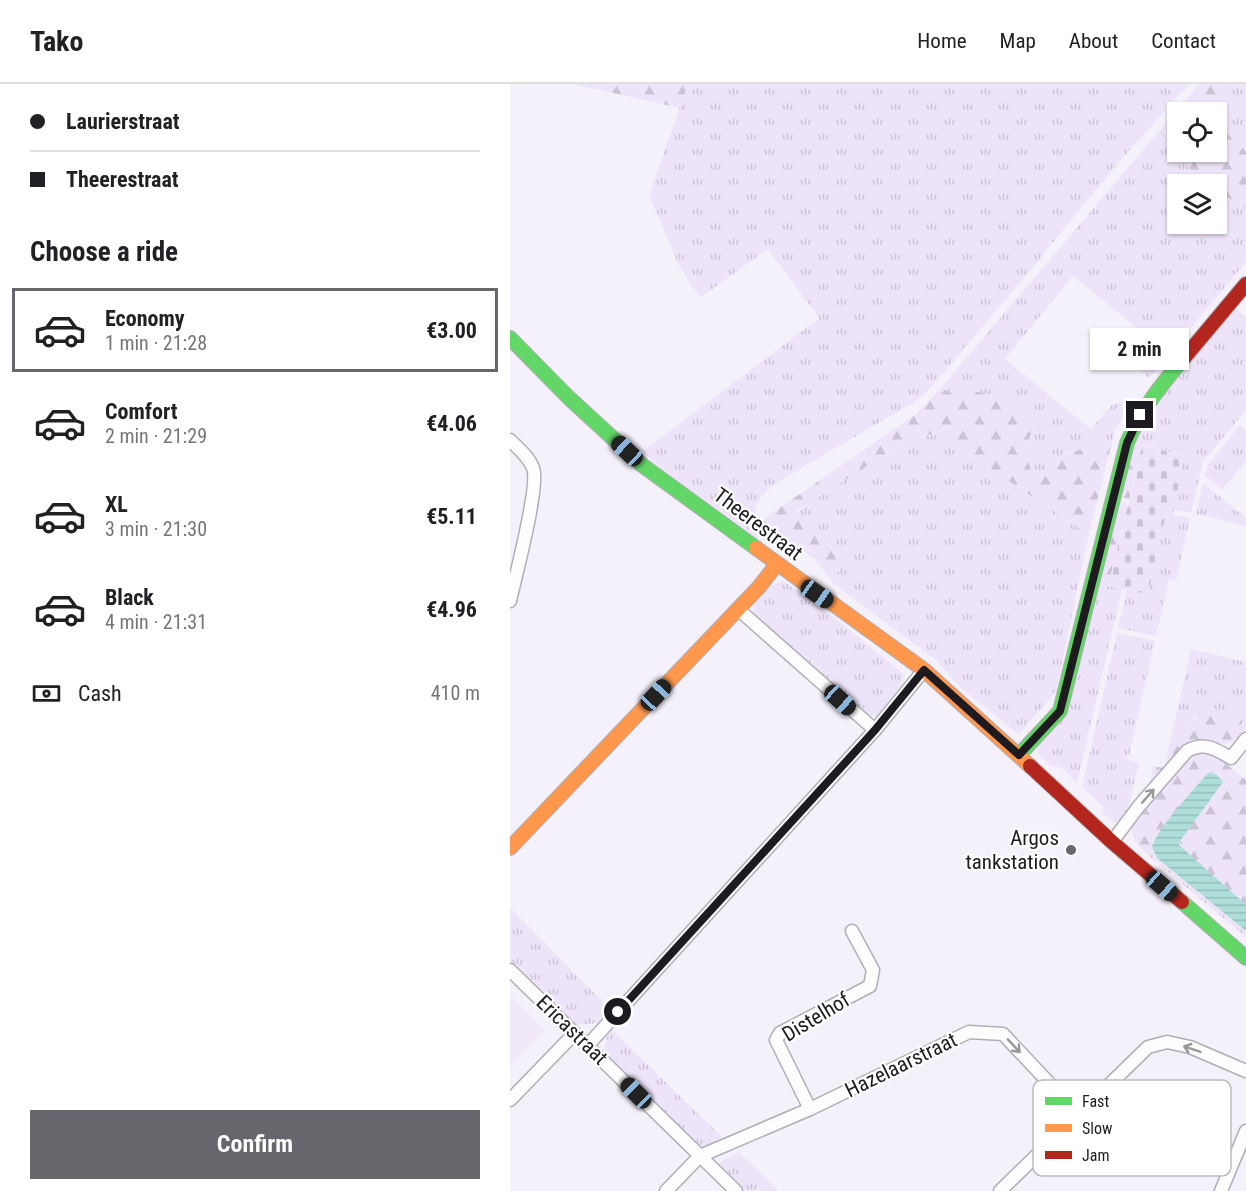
<!DOCTYPE html>
<meta charset="utf-8">
<style>
body{margin:0;font-family:"Roboto Condensed",sans-serif;background:#f6f6f6;color:#202124;height:100vh;display:flex;flex-direction:column;font-size:22px;white-space:nowrap}
*{box-sizing:border-box;margin:0}
p{font-size:20px;color:#757577}
.icon{flex:none;width:33px;height:33px;fill:none;stroke:currentColor;stroke-width:2;stroke-linecap:round;stroke-linejoin:round}
.map{position:relative;flex:1;overflow:hidden}
.details{display:flex;flex-direction:column;background:#fff;width:510px}
.details>*{flex:none}
.hud{display:grid;align-content:center;height:132px;padding:0 30px;background:#fff}
.controls{position:absolute;left:657px;top:18px;display:grid;gap:12px}
.controls a{display:grid;place-items:center;width:60px;height:60px;border-radius:0px;background:#fff;box-shadow:0 2px 4px #0004;font-size:30px}
.end{position:absolute;width:27px;height:27px;margin:-14px;border:8px solid #1d1a20;background:#fff;box-shadow:0 0 0 3px #fff}
.from{border-radius:50%}
.bubble{position:absolute;height:42px;border-radius:0px;background:#fff;box-shadow:0 2px 4px #0004;font-size:20px;font-weight:700;line-height:42px;text-align:center}
.car{position:absolute;width:18px;height:36px;margin:-18px -9px;border-radius:8px;box-shadow:0 0 4px 2px #0007;background:linear-gradient(#222 24%,#8ab4d8 0 40%,#222 0 76%,#8ab4d8 0 86%,#222 0)}
.hud b{display:flex;align-items:center;gap:21px;height:57px;font-size:22px}
.hud b+b{border-top:2px solid #e0e0e0}
.hud i{width:15px;height:15px;background:#202124}
ul{padding:0;list-style:none}
li{display:flex;align-items:center;gap:18px;height:84px;margin:0 12px 9px;padding:0 18px;border:3px solid transparent;border-radius:0px}
li div{flex:1}
li b{display:block;font-size:22px}
li em{font-style:normal;font-weight:700}
li.active{border-color:#69656c}
li>.icon{width:54px;height:54px;stroke-width:1.5}
h2{padding:0 30px;font-size:27px;line-height:72px}
.pay{display:flex;align-items:center;gap:15px;height:66px;padding:0 30px;font-size:22px}
.pay p{margin-inline-start:auto}
.primary-button{display:flex;gap:12px;margin-top:auto;padding:12px 30px}
.primary-button a{flex:1;height:69px;border-radius:0px;background:#69656c;color:#fff;font-size:24px;font-weight:700;line-height:69px;text-align:center}
header{display:flex;align-items:center;gap:36px;box-sizing:border-box;height:84px;padding:0 30px;background:#fff;border-bottom:2px solid #e0e0e0}
header strong{font-size:28px}
nav{display:flex;gap:33px;margin-inline-start:auto;font-size:21px}
main{display:flex;flex:1;min-height:0}
.map>svg:first-child{display:block}
.built{fill:#f0e8f9}
.grass{fill:url(#grass-tufts)}
.forest{fill:url(#forest-firs)}
.cemetery{fill:url(#cemetery-stones)}
.water{fill:url(#water-rules)}
.lines{fill:none;stroke-linecap:round;stroke-linejoin:round}
.street-casing{stroke:#b1aeb5;stroke-width:15}
.fast-casing{stroke:#b1aeb5;stroke-width:16}
.slow-casing{stroke:#b1aeb5;stroke-width:16}
.jam-casing{stroke:#b1aeb5;stroke-width:16}
.street{stroke:#fefdfe;stroke-width:12}
.fast{stroke:#63d668;stroke-width:14}
.slow{stroke:#ff974d;stroke-width:14}
.jam{stroke:#b3261e;stroke-width:14}
.oneway{stroke:#99979a}
.route{stroke:#1d1a20;stroke-width:8}
.poi-dot{fill:#69656c;stroke:#fff;stroke-width:2}
.labels{text-anchor:middle;dominant-baseline:central;stroke-width:4.5;stroke-linejoin:round;paint-order:stroke}
.street-label{font-size:21px;fill:#1d1a20;stroke:#fff}
.poi-label{font-size:21px;fill:#1d1a20;stroke:#fff;text-anchor:end}
.key{fill:#fff;stroke:#bbbabc;stroke-width:1.5}
.key-label{font-size:16px;fill:#1d1a20}
</style>
<header>
<strong>Tako</strong>
<nav><a>Home</a><a>Map</a><a>About</a><a>Contact</a></nav>
</header>
<main>
<section class="details">
<div class="hud">
<b><i class="from"></i>Laurierstraat</b>
<b><i></i>Theerestraat</b>
</div>
<h2>Choose a ride</h2>
<ul>
<li class="active"><svg class="icon" aria-label="car" viewBox="0 0 24 24"><path d="M5 17H2v-5l4-1 3-4h7l3 4 3 1v5h-3M9 17h6M6 11h13"/><circle cx="7" cy="17" r="2"/><circle cx="17" cy="17" r="2"/></svg><div><b>Economy</b><p>1 min · 21:28</p></div><em>€3.00</em></li>
<li><svg class="icon" aria-label="car" viewBox="0 0 24 24"><path d="M5 17H2v-5l4-1 3-4h7l3 4 3 1v5h-3M9 17h6M6 11h13"/><circle cx="7" cy="17" r="2"/><circle cx="17" cy="17" r="2"/></svg><div><b>Comfort</b><p>2 min · 21:29</p></div><em>€4.06</em></li>
<li><svg class="icon" aria-label="car" viewBox="0 0 24 24"><path d="M5 17H2v-5l4-1 3-4h7l3 4 3 1v5h-3M9 17h6M6 11h13"/><circle cx="7" cy="17" r="2"/><circle cx="17" cy="17" r="2"/></svg><div><b>XL</b><p>3 min · 21:30</p></div><em>€5.11</em></li>
<li><svg class="icon" aria-label="car" viewBox="0 0 24 24"><path d="M5 17H2v-5l4-1 3-4h7l3 4 3 1v5h-3M9 17h6M6 11h13"/><circle cx="7" cy="17" r="2"/><circle cx="17" cy="17" r="2"/></svg><div><b>Black</b><p>4 min · 21:31</p></div><em>€4.96</em></li>
</ul>
<div class="pay"><svg class="icon" aria-label="cash" viewBox="0 0 24 24"><path d="M3 7h18v10H3z"/><circle cx="12" cy="12" r="2"/></svg>Cash<p>410 m</p></div>
<div class="primary-button"><a>Confirm</a></div>
</section>
<div class="map">
<svg width="736" height="1107" viewBox="0 0 736 1107">
<defs>
<pattern id="grass-tufts" width="24" height="20" patternUnits="userSpaceOnUse" patternTransform="scale(1.5)"><rect width="24" height="20" fill="#eee4f9"/><path d="M3 7l-1-3M5 7V3M7 7l1-3M15 17l-1-3M17 17v-4M19 17l1-3" fill="none" stroke="#ccc3d5"/></pattern>
<pattern id="forest-firs" width="22" height="20" patternUnits="userSpaceOnUse" patternTransform="scale(1.5)"><rect width="22" height="20" fill="#eee4f9"/><path d="M5 1l3.5 6h-7zM16 11l3.5 6h-7z" fill="#ccc3d5"/></pattern>
<pattern id="cemetery-stones" width="16" height="16" patternUnits="userSpaceOnUse" patternTransform="scale(1.5)"><rect width="16" height="16" fill="#eee4f9"/><path d="M2 7V4a2 2 0 0 1 4 0v3zM10 15v-3a2 2 0 0 1 4 0v3z" fill="#ccc3d5"/></pattern>
<pattern id="water-rules" width="6" height="5" patternUnits="userSpaceOnUse" patternTransform="scale(1.5)"><rect width="6" height="5" fill="#aeded9"/><path d="M0 2.5h6" fill="none" stroke="#95beba"/></pattern>
</defs>
<rect width="100%" height="100%" fill="#f5f1fa"/>
<!-- built -->
<polygon class="built" points="0,912 35,946 0,982"/>
<!-- grass -->
<g class="grass">
<path d="M 178,0 L 679,0 L 609,78 L 513,195 L 416,309 L 405,318 C 367,340 328,362 290,385 C 277,394 259,401 250,415 C 242,428 245,442 249,455 L 160,391 L 132,368 L 309,234 L 258,165 L 190,214 L 169,182 L 139,111 Z"/>
<polygon points="715,0 736,0 736,68 729,59 707,42 706,28 695,28 694,25"/>
<path d="M 650,46 C 654,56 661,61 668,69 C 679,82 684,90 698,100 L 668,100 L 668,140 L 706,140 L 707,107 L 736,125 L 736,178 L 639,294 L 630,286 L 649,262 L 563,192 L 495,275 L 581,345 L 602,321 L 616,316 L 620,319 L 605,347 L 601,362 L 586,356 L 575,364 L 554,369 L 534,392 L 522,390 C 513,366 518,357 527,335 L 468,308 L 429,306 Z"/>
<polygon points="724,223 736,233 736,326 693,378 681,429 663,425 674,372 623,357 637,331"/>
<polygon points="730,341 736,346 736,377 712,406 695,392 698,380"/>
<path d="M 427,350 L 579,450 L 546,607 L 509,651 L 448,601 L 426,576 L 324,500 L 332,472 L 285,432 C 291,421 384,364 399,357 C 408,353 417,351 427,350 Z"/>
<polygon points="693,399 736,434 736,442 686,430"/>
<polygon points="662,430 680,434 666,497 659,496 646,552 608,544 617,506 638,510 655,434 661,435"/>
<polygon points="273,497 319,529 395,591 390,602 366,632 359,632 353,629 243,530 243,519 258,503"/>
<polygon points="587,500 612,505 567,699 552,684 540,682 528,669 527,663 554,633"/>
<polygon points="607,549 645,557 618,676 629,679 618,725 606,740 593,729 593,723 572,703"/>
<polygon points="681,565 736,578 736,645 734,647 732,639 686,632 671,646 662,650"/>
<polygon points="644,769 647,774 736,847 736,853 639,772"/>
<polygon points="0,824 101,926 90,939 64,941 0,878"/>
<path d="M 102,946 L 212,1053 L 193,1065 L 94,971 C 94,960 95,954 102,946 Z"/>
<polygon points="229,1068 269,1107 235,1107 209,1079"/>
</g>
<!-- forest -->
<g class="forest">
<polygon points="63,0 178,0 170,24"/>
<path d="M 689,0 L 715,0 L 694,25 L 695,28 L 668,28 L 668,68 L 706,68 L 707,42 L 729,59 L 736,68 L 736,125 L 707,107 L 706,100 C 704,100 699,101 697,100 C 687,96 654,56 650,46 Z"/>
<path d="M 429,306 L 468,308 L 487,312 L 527,335 C 518,356 512,367 523,390 L 534,392 L 545,373 L 575,364 L 586,356 L 601,362 L 579,450 L 427,350 L 416,351 L 388,362 L 287,427 L 285,432 L 332,472 L 324,500 L 305,475 L 257,442 L 254,437 L 255,434 L 406,330 Z"/>
<polygon points="623,357 633,361 619,415 608,412"/>
<polygon points="607,417 618,420 598,502 587,500"/>
<path d="M 706,625 C 723,626 729,629 734,647 C 723,660 714,663 699,657 L 642,702 L 639,701 L 643,682 L 654,684 L 662,650 C 679,643 685,630 706,625 Z"/>
<path d="M 691,668 L 708,673 L 736,696 L 736,821 L 671,764 L 670,757 L 643,763 L 644,769 L 639,772 C 629,762 618,755 624,740 L 681,671 Z"/>
</g>
<!-- cemetery -->
<polygon class="cemetery" points="633,361 674,372 662,435 655,434 638,510 598,502"/>
<!-- water -->
<path class="water" d="M 701,688 L 707,691 L 713,698 L 670,757 L 669,761 L 736,821 L 736,847 L 647,774 L 642,763 C 649,742 682,708 697,690 Z"/>
<g class="lines">
<defs>
<g id="street">
<path d="M 0,356 C 8,364 19,373 23,384 C 30,401 5,494 0,517"/>
<polyline points="228,525 365,646"/>
<path d="M 602,758 L 629,722 L 677,667 C 694,657 705,665 721,674 L 736,655"/>
<polyline points="0,886 226,1107"/>
<polyline points="78,961 365,646 414,586"/>
<polyline points="0,1016 64,950"/>
<polyline points="300,1025 266,956 270,949 360,902 363,886 342,847"/>
<polyline points="156,1107 190,1072 300,1025 459,948 493,950 569,1031"/>
<polyline points="490,1107 638,963 657,958 680,963 736,987"/>
<polyline points="711,1107 736,1047"/>
</g>
<g id="fast">
<polyline points="0,254 58,313 132,381 246,464"/>
<path d="M 509,671 L 550,627 L 617,359 C 631,326 651,301 674,274"/>
<polyline points="672,818 736,874"/>
</g>
<g id="slow">
<polyline points="246,464 414,586 520,682"/>
<polyline points="0,764 249,503 267,480"/>
</g>
<g id="jam">
<polyline points="674,274 736,200"/>
<polyline points="520,682 602,758 672,818"/>
</g>
</defs>
<!-- street casing -->
<use href="#street" class="street-casing"/>
<!-- fast casing -->
<use href="#fast" class="fast-casing"/>
<!-- slow casing -->
<use href="#slow" class="slow-casing"/>
<!-- jam casing -->
<use href="#jam" class="jam-casing"/>
<!-- street -->
<use href="#street" class="street"/>
<!-- fast -->
<use href="#fast" class="fast"/>
<!-- slow -->
<use href="#slow" class="slow"/>
<!-- jam -->
<use href="#jam" class="jam"/>
</g>
<!-- one-way arrows -->
<defs><path id="oneway-shaft" d="M-6 0H5M1.5-3L5.5 0L1.5 3" fill="none" stroke-width="1.6" stroke-linecap="round" stroke-linejoin="round" transform="scale(1.5)"/></defs>
<g class="oneway">
<use href="#oneway-shaft" transform="translate(638 712) rotate(-49)"/>
<use href="#oneway-shaft" transform="translate(504 962) rotate(47)"/>
<use href="#oneway-shaft" transform="translate(682 965) rotate(-161)"/>
</g>
<g class="lines">
<!-- route -->
<polyline class="route" points="108,928 365,646 414,586 509,671 550,627 617,359 630,331"/>
</g>
<!-- markers -->
<circle class="poi-dot" cx="561" cy="766" r="6"/>
<g class="labels">
<!-- street labels -->
<g class="street-label">
<text transform="translate(248 440) rotate(37)">Theerestraat</text>
<text transform="translate(306 933) rotate(-31)">Distelhof</text>
<text transform="translate(62 946) rotate(44)">Ericastraat</text>
<text transform="translate(391 981) rotate(-26)">Hazelaarstraat</text>
</g>
<!-- poi labels -->
<g class="poi-label">
<text x="549" y="754">Argos<tspan x="549" dy="24">tankstation</tspan></text>
</g>
</g>
<!-- legend -->
<rect x="523" y="996" width="198" height="96" rx="9" class="key"/>
<rect x="535" y="1013" width="27" height="8" fill="#63d668"/>
<rect x="535" y="1040" width="27" height="8" fill="#ff974d"/>
<rect x="535" y="1067" width="27" height="8" fill="#b3261e"/>
<g class="key-label">
<text x="572" y="1023">Fast</text>
<text x="572" y="1050">Slow</text>
<text x="572" y="1077">Jam</text>
</g>
</svg>
<div class="controls">
<a><svg class="icon" aria-label="locate" viewBox="0 0 24 24"><circle cx="12" cy="12" r="6"/><path d="M12 2v4M12 18v4M2 12h4M18 12h4"/></svg></a>
<a><svg class="icon" aria-label="layers" viewBox="0 0 24 24"><path d="M12 4l9 5-9 5-9-5zM3 14l9 5 9-5"/></svg></a>
</div>
<i class="end from" style="left:108px;top:928px"></i>
<i class="end" style="left:630px;top:331px"></i>
<div class="bubble" style="left:580px;top:244px;width:99px">2 min</div>
<i class="car" style="left:117px;top:367px;rotate:313deg"></i>
<i class="car" style="left:307px;top:510px;rotate:125deg"></i>
<i class="car" style="left:146px;top:611px;rotate:43deg"></i>
<i class="car" style="left:330px;top:616px;rotate:132deg"></i>
<i class="car" style="left:652px;top:802px;rotate:131deg"></i>
<i class="car" style="left:126px;top:1009px;rotate:315deg"></i>
</div>
</main>
